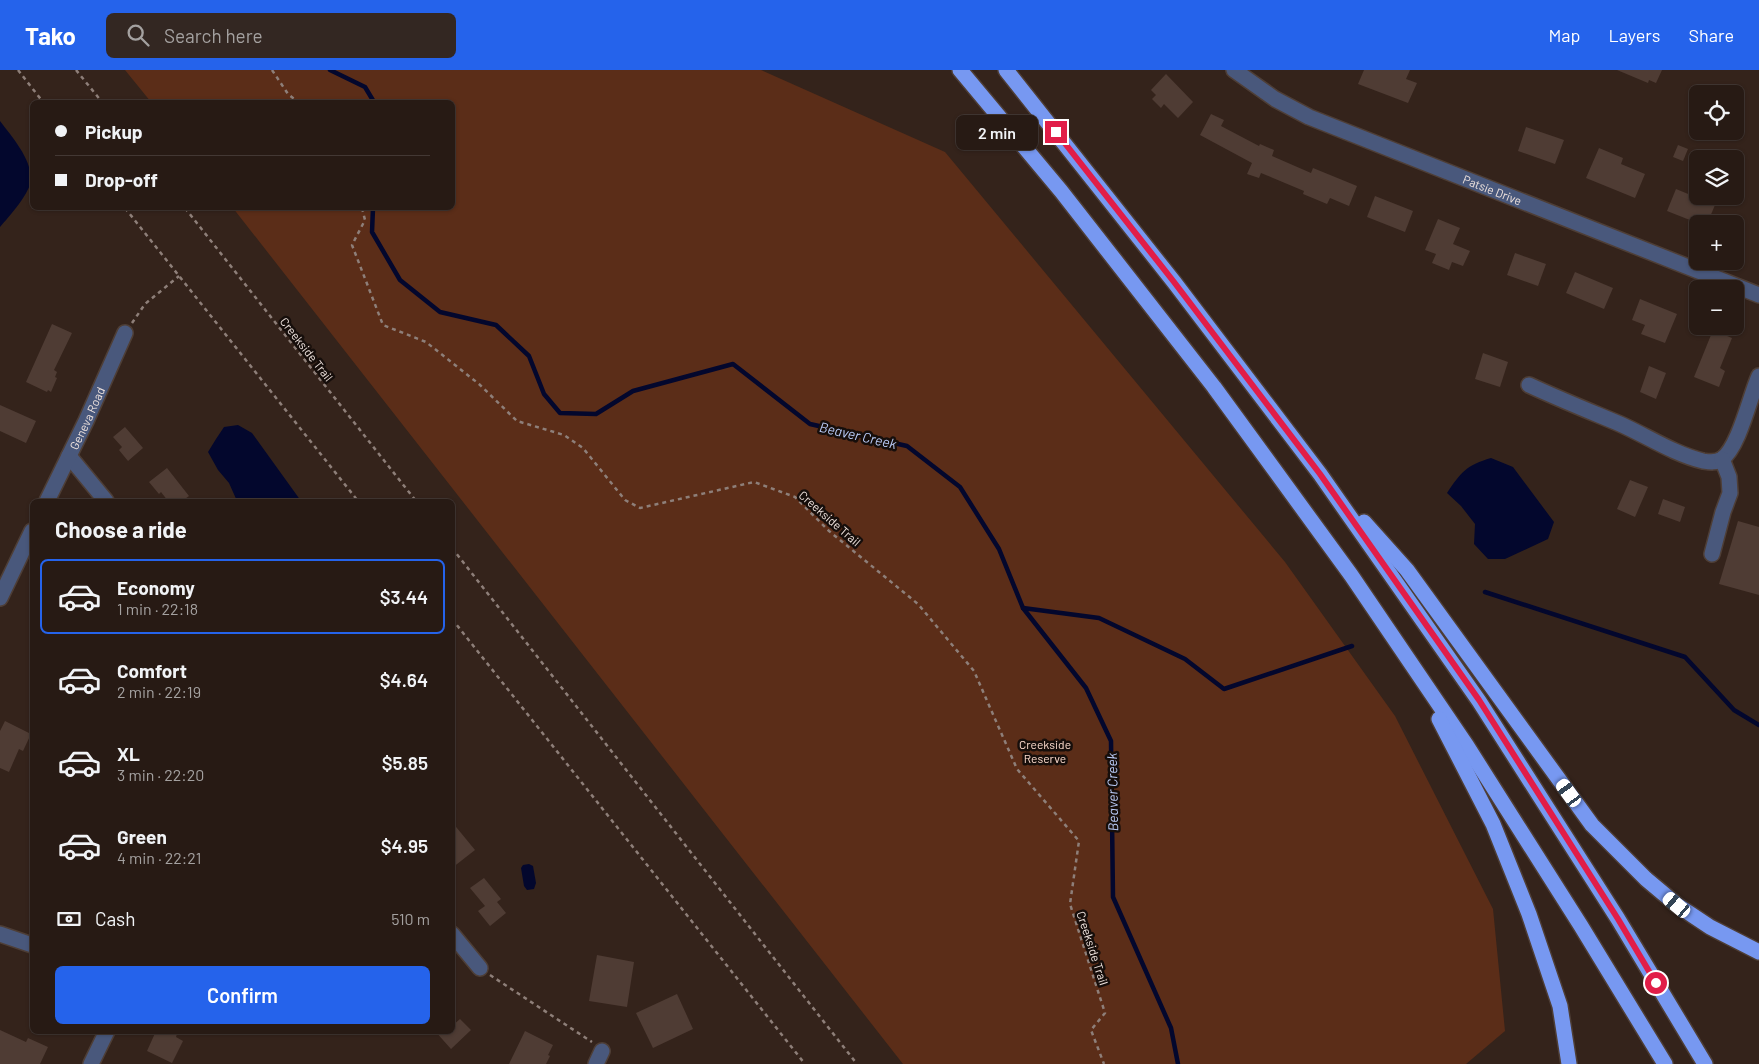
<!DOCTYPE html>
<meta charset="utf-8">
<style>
body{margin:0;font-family:Barlow,sans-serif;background:#332722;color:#f1f3f6;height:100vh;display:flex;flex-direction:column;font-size:19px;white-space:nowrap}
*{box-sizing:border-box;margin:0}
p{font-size:16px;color:#a4a1a0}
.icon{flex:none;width:28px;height:28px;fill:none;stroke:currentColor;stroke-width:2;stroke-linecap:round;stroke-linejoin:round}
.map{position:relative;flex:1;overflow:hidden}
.panel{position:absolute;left:30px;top:429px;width:425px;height:535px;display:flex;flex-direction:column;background:#271a14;border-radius:8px;box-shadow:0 1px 4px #0004,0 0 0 1px #433834}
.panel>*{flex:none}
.guide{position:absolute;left:30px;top:30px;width:425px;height:110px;border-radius:8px;box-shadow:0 1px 4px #0004,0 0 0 1px #433834;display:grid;align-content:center;height:110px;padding:0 25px;background:#271a14}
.tools{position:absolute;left:1689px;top:15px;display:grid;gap:10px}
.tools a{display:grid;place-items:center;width:55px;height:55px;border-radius:8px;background:#271a14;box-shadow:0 1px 4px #0004,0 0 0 1px #433834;font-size:25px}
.end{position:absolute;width:22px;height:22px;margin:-11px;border:6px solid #e11d48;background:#fff;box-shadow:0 0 0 2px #fff}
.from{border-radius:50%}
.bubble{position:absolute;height:35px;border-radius:8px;background:#271a14;box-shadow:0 1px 4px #0004,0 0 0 1px #433834;font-size:16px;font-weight:600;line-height:35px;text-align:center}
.car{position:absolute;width:15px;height:30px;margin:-15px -8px;border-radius:6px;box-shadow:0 0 4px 1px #0007;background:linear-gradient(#fff 24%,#345 0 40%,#fff 0 76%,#345 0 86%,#fff 0)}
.guide b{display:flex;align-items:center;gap:18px;height:48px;font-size:19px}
.guide b+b{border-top:1px solid #433834}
.guide i{width:12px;height:12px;background:#f1f3f6}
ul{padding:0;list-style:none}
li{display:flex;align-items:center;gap:15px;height:75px;margin:0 10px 8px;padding:0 15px;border:2px solid transparent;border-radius:8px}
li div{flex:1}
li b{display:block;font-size:19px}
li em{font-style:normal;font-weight:600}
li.active{border-color:#2563eb}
li>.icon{width:45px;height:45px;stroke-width:1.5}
h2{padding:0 25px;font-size:22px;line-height:60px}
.pay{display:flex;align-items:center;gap:12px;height:55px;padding:0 25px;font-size:19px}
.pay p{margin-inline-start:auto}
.cta{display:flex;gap:10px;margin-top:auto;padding:10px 25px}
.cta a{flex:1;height:58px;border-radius:8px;background:#2563eb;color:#fff;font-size:20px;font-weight:600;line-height:58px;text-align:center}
header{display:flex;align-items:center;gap:30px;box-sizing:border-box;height:70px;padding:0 25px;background:#2563eb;color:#fff}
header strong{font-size:24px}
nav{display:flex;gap:28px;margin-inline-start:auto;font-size:18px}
.search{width:350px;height:45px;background:#332722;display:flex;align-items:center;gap:12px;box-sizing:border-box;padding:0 18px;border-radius:8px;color:#a4a1a0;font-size:19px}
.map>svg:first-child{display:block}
.green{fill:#5b2d18}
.water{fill:#03072d}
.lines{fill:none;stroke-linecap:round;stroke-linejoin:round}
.stream{stroke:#03072d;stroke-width:4.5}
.building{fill:#4f3c34}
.minor-casing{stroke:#4e3e36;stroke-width:18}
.highway-casing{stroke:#4e3e36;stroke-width:18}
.path{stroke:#8e7f79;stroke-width:2.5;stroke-dasharray:4 4;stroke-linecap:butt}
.minor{stroke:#49587c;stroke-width:15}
.highway{stroke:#7798f1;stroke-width:15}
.route{stroke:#e11d48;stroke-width:6}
.labels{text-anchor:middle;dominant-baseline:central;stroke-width:5;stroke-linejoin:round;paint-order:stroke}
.street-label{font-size:12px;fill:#efe3de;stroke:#160e0b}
.park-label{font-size:12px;fill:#fddbcd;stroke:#160e0b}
.water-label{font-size:14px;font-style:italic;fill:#baccf8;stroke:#160e0b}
</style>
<header>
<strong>Tako</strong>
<div class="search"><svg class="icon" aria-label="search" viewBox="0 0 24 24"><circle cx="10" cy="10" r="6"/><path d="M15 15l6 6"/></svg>Search here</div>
<nav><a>Map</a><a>Layers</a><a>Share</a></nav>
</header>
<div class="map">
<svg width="1759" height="994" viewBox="0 0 1759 994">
<rect width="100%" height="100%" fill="#34231b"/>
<!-- green -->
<polygon class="green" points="125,0 761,0 945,82 1285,492 1395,646 1493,839 1505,961 1466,994 903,994 233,138 452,138 452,32 151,32"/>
<!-- water -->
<g class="water">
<path d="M 0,51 C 12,67 31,88 31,109 C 31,122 9,147 0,157 Z"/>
<polygon points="238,355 252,363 301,431 237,431 229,413 218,400 208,382 216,369 224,357"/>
<path d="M 1491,388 L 1513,397 L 1554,452 L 1548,469 L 1505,489 L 1488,489 L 1474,474 L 1475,454 L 1461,436 L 1447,423 C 1461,402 1467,395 1491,388 Z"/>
<polygon points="529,794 533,796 536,813 534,819 527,820 524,816 521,798 523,795"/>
</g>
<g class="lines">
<!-- stream -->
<g class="stream">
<polyline points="330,0 365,17 374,32"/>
<polyline points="373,138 372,162 400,210 440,242 496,255 529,286 544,324 560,343 596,344 633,321 733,294 810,354 907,376 960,417 999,479 1023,538 1086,618 1111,671 1113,827 1171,958 1178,994"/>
<polyline points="1485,522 1685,587 1734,640 1759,655"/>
<polyline points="1023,538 1099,548 1185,589 1224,619 1352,576"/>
</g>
</g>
<!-- building -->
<g class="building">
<polygon points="1364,0 1410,0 1406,9 1417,13 1408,33 1358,14"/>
<polygon points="1617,0 1662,0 1656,13 1649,10 1648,13"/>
<polygon points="1166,4 1193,32 1178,48 1164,34 1161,38 1152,29 1156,25 1151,20"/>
<polygon points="1211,44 1224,50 1221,56 1259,76 1260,74 1274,80 1272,86 1311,103 1313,98 1357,116 1349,136 1330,128 1327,134 1303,124 1304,121 1261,103 1259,108 1247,104 1252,93 1200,65"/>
<polygon points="1526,57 1564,70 1555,94 1518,81"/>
<polygon points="1678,75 1688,79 1683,91 1673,87"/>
<polygon points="1599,78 1623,88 1621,94 1645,104 1635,128 1586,108"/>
<polygon points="1676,119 1715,135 1707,154 1700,154 1667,141"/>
<polygon points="1375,126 1413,141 1405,162 1367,147"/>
<polygon points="1438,149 1460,158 1453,174 1470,181 1463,196 1452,192 1449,200 1432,193 1436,184 1425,180"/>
<polygon points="1515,183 1546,194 1538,216 1507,205"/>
<polygon points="1575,202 1613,218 1604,239 1566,223"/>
<polygon points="1640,229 1677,244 1665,273 1641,264 1645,255 1632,250"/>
<polygon points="52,254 72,263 54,300 57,302 55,307 57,308 51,322 48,320 47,322 26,312"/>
<polygon points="1713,260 1732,268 1720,298 1725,301 1719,317 1694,307"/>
<polygon points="1483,283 1508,292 1500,317 1475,309"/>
<polygon points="1649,296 1666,303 1656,329 1640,322"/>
<polygon points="0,335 36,351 26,373 0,361"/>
<polygon points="125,357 143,378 128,391 119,380 122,377 113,367"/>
<polygon points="167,398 189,426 182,431 168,431 161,422 159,424 149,412"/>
<polygon points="1630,410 1648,417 1635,447 1617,439"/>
<polygon points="1663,429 1685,437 1680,452 1658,444"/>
<polygon points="1738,451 1759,457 1759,525 1719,514"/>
<polygon points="5,651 31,664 23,681 19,679 9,702 0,698 0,661"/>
<polygon points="452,752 475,780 452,798"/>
<polygon points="484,808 501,829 497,832 506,843 490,856 478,841 485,836 470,818"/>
<polygon points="597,885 634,892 627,937 589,931"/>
<polygon points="677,924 693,959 653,978 636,943"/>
<polygon points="460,949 471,960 451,979 435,961 452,961 452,956"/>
<polygon points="0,960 26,972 28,968 48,977 40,994 0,994"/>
<polygon points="156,961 178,961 176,967 183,971 172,993 147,981"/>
<polygon points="525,961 553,975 548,985 550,986 546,994 509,994"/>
</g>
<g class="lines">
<defs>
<g id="minor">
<path id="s1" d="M 1234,0 L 1275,29 L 1309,47 L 1759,225"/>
<path d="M 1529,315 C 1559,329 1589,341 1620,354 C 1647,366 1674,384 1703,391 C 1710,392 1716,393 1722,389 C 1739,377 1750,326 1759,306"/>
<polyline points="69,386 106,431"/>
<path id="s2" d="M 47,431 L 86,351 L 125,263"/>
<polyline points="1712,484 1723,442 1730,423 1729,407 1722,389"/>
<polyline points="0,528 32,461"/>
<polyline points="0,864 32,875"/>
<polyline points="452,864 480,898"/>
<polyline points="91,994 107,961"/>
<polyline points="596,994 602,981"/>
</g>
<g id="highway">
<polyline points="960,0 1061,121 1214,317 1351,505 1467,676 1581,856 1665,994"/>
<polyline points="1006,0 1174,212 1320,404 1479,631 1618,849 1705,994"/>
<polyline points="1364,452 1407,500 1592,755 1646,809 1677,835 1710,857 1759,882"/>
<polyline points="1439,649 1493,754 1529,844 1560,936 1569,994"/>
</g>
</defs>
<!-- minor casing -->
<use href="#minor" class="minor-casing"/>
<!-- highway casing -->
<use href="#highway" class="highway-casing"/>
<!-- path -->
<g class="path">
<polyline points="18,0 43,32"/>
<polyline points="76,0 102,32"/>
<polyline points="272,0 288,24 298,32"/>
<polyline points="125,138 358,431"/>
<polyline points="185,138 416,431"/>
<polyline points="362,138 365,150 352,175 383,255 426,272 479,314 517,351 564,365 583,378 625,430 640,438 754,412 795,427 829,461 918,534 974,601 1017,699 1079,771 1070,834 1105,943 1091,960 1104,994"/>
<polyline points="132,253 145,234 179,206"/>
<polyline points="452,478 857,994"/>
<polyline points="452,549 805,994"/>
<polyline points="490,905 592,972"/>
</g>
<!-- minor -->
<use href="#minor" class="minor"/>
<!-- highway -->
<use href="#highway" class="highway"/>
</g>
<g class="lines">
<!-- route -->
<polyline class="route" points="1056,62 1174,212 1320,404 1479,630 1618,849 1656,913"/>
</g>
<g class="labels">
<!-- street labels -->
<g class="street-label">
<text stroke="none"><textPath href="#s1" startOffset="286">Patsie Drive</textPath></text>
<text transform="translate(307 279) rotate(52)">Creekside Trail</text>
<text stroke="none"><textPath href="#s2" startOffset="92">Geneva Road</textPath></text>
<text transform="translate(830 448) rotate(41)">Creekside Trail</text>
<text transform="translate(1093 878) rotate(72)">Creekside Trail</text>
</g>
<!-- park labels -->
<g class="park-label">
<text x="1045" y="674">Creekside<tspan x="1045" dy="14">Reserve</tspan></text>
</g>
<!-- water labels -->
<g class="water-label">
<text transform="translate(858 365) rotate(13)">Beaver Creek</text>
<text transform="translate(1112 722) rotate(-91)">Beaver Creek</text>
</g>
</g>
</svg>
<div class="tools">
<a><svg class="icon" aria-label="locate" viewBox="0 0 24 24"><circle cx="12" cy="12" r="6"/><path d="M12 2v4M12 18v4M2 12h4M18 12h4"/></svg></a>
<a><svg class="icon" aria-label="layers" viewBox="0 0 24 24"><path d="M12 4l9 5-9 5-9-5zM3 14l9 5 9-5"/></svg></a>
<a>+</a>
<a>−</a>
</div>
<i class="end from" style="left:1656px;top:913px"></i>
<i class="end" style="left:1056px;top:62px"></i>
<div class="bubble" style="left:956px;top:45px;width:82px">2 min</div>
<i class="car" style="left:1569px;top:723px;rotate:324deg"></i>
<i class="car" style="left:1677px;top:835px;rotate:310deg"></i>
<div class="guide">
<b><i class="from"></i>Pickup</b>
<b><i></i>Drop-off</b>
</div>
<section class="panel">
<h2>Choose a ride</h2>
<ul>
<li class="active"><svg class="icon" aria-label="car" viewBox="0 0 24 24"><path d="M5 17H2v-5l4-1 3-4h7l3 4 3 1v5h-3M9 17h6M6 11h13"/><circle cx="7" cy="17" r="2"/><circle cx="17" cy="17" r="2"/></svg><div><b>Economy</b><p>1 min · 22:18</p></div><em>$3.44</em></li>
<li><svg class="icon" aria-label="car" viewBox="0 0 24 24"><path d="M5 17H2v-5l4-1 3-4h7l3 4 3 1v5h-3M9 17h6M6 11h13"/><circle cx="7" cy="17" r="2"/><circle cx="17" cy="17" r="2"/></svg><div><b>Comfort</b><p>2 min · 22:19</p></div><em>$4.64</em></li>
<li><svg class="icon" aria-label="car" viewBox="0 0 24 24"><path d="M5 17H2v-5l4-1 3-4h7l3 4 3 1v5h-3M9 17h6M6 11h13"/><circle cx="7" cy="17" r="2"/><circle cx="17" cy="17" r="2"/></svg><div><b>XL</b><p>3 min · 22:20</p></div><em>$5.85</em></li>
<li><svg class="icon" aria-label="car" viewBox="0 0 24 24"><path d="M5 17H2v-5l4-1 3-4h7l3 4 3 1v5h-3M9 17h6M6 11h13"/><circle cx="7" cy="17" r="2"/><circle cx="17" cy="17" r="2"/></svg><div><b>Green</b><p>4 min · 22:21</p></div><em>$4.95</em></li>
</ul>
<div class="pay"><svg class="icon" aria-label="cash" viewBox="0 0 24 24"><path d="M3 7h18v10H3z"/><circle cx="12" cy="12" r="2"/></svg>Cash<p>510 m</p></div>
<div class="cta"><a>Confirm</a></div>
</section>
</div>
